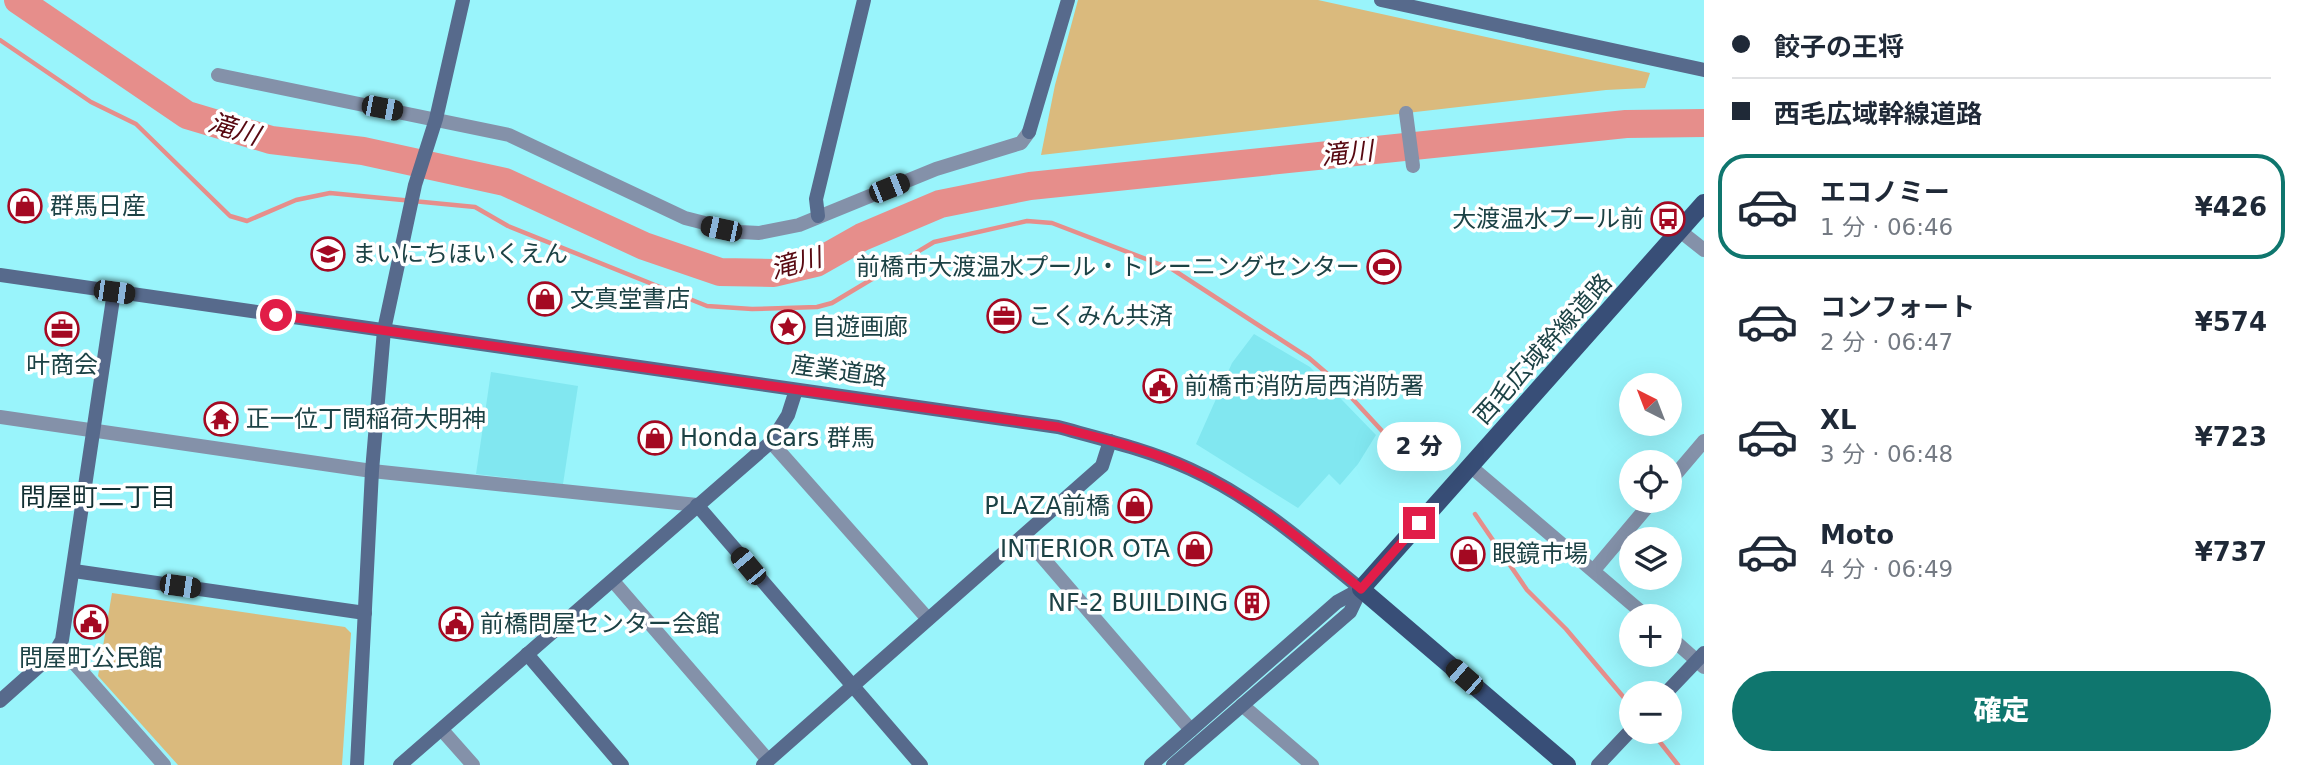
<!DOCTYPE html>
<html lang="ja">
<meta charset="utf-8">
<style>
body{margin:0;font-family:"DejaVu Sans","Noto Sans JP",sans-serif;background:#f2f2f3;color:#1f2937;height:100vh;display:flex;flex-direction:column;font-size:26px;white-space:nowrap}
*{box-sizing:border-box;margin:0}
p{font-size:23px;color:#747a83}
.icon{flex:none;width:38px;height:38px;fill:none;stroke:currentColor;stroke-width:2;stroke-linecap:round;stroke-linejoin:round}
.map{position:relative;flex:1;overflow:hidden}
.details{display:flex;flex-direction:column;background:#fff;width:595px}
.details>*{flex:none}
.banner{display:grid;align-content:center;height:154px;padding:0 28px;background:#fff}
.needle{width:46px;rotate:318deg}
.fabs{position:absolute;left:1619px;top:373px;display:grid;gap:14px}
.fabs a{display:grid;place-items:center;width:63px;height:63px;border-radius:50%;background:#fff;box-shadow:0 7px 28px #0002;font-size:35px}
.end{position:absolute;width:32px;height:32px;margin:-16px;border:9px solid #e11d48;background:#fff;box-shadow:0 0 0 4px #fff}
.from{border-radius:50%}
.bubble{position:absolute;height:49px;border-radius:24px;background:#fff;box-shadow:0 7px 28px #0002;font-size:23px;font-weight:800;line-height:49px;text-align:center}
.car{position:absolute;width:21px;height:42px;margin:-21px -10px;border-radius:9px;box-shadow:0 0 5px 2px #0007;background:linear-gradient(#222 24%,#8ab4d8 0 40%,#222 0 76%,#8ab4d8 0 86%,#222 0)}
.banner b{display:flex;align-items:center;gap:24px;height:66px;font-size:26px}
.banner b+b{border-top:2px solid #e0e1e3}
.banner i{width:18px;height:18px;background:#1f2937}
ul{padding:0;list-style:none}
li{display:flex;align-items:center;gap:21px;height:105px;margin:0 14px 10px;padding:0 14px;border:4px solid transparent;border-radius:28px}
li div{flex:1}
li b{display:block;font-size:26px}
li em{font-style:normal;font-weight:800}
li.selected{border-color:#0f766e}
li>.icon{width:63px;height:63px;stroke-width:1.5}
.cta{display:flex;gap:14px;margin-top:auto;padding:14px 28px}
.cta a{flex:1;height:80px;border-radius:42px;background:#0f766e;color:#fff;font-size:28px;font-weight:800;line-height:80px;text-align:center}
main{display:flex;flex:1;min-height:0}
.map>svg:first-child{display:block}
.built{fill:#81e7f0}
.green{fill:#daba7d}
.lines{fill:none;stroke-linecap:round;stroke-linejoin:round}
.stream{stroke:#e68e8b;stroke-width:4.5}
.river{stroke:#e68e8b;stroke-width:28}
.street{stroke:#8491a9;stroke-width:14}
.secondary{stroke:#576a8c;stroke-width:14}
.primary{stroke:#384e77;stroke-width:18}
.route{stroke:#e11d48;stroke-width:9}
.labels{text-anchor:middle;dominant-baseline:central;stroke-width:7;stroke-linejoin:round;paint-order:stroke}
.poi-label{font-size:24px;fill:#1c4245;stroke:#fff;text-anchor:start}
.street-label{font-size:24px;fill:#1c4245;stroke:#fff}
.water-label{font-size:26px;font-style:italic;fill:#580911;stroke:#fff}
.neighbourhood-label{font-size:26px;fill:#133033;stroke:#fff}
</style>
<main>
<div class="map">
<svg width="1704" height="765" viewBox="0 0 1704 765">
<rect width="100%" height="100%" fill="#99f4fb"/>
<!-- built -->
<g class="built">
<polygon points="1254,334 1310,367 1376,435 1358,464 1340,485 1329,474 1298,508 1196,444 1232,363"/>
<polygon points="491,372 578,386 563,484 476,474"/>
</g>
<!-- green -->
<g class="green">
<polygon points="1078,0 1318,0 1650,73 1645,88 1606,90 1041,155 1055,85"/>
<polygon points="112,593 345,627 351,633 342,765 178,765 98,676"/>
</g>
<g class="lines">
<!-- stream -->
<g class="stream">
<polyline points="0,40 91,102 136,124 230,216 247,221 296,200 330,193 475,207 508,226 707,306 752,309 817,307 832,303 934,242 1027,221 1052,223 1172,269 1309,358 1338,383 1383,432 1426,468"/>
<polyline points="1475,514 1527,590 1566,629 1631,706"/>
<polyline points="1652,732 1678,765"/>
</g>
<!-- river -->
<polyline class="river" points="18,0 187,115 271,140 363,151 505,182 644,246 720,272 774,273 816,263 862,237 940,204 1030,186 1626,124 1704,123"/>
<!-- street -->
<g class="street">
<polyline points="218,75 509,135 685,218 740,232 759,233 799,225 936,169 1021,143 1029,132"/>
<polyline points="1406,113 1413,166"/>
<polyline points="1680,231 1704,250"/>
<polyline points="0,417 372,471 697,505"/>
<polyline points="771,442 928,619"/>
<polyline points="1470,466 1646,616"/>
<polyline points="1670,481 1704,441"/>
<polyline points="1024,536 1191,730"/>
<polyline points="1594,570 1653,500"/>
<polyline points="613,581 768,760"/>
<polyline points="1670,637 1704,667"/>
<polyline points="60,647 164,765"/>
<polyline points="1242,705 1312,765"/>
<polyline points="442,730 473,765"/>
</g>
<!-- secondary -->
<g class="secondary">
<polyline points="1381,0 1704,70"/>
<polyline points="1029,132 1068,0"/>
<polyline points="818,216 816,199 864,0"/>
<path d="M 0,275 L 1058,427 C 1102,439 1149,450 1190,469 C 1254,498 1307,545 1361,589"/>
<polyline points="697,505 921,765"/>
<polyline points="74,571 365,613"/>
<polyline points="527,654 622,765"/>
<polyline points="1666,693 1704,653"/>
<polyline points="0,701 55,652 62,640 114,292"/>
<polyline points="357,765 372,471 384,330 415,185 436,119 463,0"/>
<polyline points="400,765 771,442 788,415 796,390"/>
<polyline points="763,765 1102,466 1110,441"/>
<polyline points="1151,765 1337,602 1361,589"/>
<polyline points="1173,765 1350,612 1361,589"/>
<polyline points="1598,765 1631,730"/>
</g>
<!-- primary -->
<polyline class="primary" points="1567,765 1361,589 1704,203"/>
</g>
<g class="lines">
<!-- route -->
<path class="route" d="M 276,315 L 1058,427 C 1102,439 1149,449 1190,469 C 1254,498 1307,545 1361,589 L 1419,523"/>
</g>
<!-- icons -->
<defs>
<symbol id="shop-ring" viewBox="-11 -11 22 22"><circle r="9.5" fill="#fff" stroke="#a40922" stroke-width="1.5"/><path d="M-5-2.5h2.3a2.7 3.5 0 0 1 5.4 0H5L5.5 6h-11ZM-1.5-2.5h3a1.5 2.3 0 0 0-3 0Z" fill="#a40922"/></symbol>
<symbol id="bus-ring" viewBox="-11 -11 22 22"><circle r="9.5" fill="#fff" stroke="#a40922" stroke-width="1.5"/><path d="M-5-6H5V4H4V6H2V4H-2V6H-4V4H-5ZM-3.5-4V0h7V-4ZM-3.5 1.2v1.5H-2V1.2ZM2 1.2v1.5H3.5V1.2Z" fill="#a40922"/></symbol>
<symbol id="school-ring" viewBox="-11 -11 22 22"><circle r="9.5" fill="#fff" stroke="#a40922" stroke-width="1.5"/><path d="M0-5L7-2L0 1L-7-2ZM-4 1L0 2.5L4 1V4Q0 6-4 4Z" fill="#a40922"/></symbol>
<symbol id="stadium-ring" viewBox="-11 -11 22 22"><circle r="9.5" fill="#fff" stroke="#a40922" stroke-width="1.5"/><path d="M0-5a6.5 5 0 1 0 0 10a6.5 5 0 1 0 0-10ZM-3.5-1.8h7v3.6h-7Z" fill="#a40922"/></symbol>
<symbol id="office-ring" viewBox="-11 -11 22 22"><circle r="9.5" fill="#fff" stroke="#a40922" stroke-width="1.5"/><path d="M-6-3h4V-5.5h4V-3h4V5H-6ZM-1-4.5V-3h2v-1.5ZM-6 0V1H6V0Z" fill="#a40922"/></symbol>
<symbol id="sight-ring" viewBox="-11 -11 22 22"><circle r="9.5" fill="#fff" stroke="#a40922" stroke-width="1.5"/><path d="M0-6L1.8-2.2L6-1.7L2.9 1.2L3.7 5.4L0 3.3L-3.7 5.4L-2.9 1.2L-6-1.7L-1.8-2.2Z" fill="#a40922"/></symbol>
<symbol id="civic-ring" viewBox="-11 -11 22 22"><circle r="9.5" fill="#fff" stroke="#a40922" stroke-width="1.5"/><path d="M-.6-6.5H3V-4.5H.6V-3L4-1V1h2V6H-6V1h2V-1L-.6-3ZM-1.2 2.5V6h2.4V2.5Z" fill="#a40922"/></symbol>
<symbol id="temple-ring" viewBox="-11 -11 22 22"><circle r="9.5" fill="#fff" stroke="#a40922" stroke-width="1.5"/><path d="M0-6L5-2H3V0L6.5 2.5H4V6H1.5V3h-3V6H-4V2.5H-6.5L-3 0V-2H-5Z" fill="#a40922"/></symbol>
<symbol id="building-ring" viewBox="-11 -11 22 22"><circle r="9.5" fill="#fff" stroke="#a40922" stroke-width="1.5"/><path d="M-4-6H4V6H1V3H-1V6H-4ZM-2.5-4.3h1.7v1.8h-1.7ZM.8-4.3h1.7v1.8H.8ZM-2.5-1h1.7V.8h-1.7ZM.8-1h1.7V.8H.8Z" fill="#a40922"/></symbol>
</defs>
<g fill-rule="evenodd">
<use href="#shop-ring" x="6" y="187" width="38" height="38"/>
<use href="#bus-ring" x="1649" y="200" width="38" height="38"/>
<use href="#school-ring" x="309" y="235" width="38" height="38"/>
<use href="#stadium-ring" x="1365" y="248" width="38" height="38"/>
<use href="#shop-ring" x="526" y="280" width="38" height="38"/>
<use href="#office-ring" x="985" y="297" width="38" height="38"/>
<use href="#sight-ring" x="769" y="308" width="38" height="38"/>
<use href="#office-ring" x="43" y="310" width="38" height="38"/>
<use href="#civic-ring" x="1141" y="367" width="38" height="38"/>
<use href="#temple-ring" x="202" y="400" width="38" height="38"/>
<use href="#shop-ring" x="636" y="419" width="38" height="38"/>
<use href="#shop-ring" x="1116" y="487" width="38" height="38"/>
<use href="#shop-ring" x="1176" y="530" width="38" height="38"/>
<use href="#shop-ring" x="1449" y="535" width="38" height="38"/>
<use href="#building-ring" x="1233" y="584" width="38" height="38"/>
<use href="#civic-ring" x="72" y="603" width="38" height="38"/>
<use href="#civic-ring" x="437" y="605" width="38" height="38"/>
</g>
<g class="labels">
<!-- poi labels -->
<g class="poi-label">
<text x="50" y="206">群馬日産</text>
<text x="1644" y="219" text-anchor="end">大渡温水プール前</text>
<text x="352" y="254">まいにちほいくえん</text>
<text x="1360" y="267" text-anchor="end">前橋市大渡温水プール・トレーニングセンター</text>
<text x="570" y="299">文真堂書店</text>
<text x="1028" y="316">こくみん共済</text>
<text x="812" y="327">自遊画廊</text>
<text x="62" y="365" text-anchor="middle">叶商会</text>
<text x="1184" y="386">前橋市消防局西消防署</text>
<text x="246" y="419">正一位丁間稲荷大明神</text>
<text x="680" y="438">Honda Cars 群馬</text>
<text x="1110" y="506" text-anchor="end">PLAZA前橋</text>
<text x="1170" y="549" text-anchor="end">INTERIOR OTA</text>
<text x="1492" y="554">眼鏡市場</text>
<text x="1228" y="603" text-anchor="end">NF-2 BUILDING</text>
<text x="480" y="624">前橋問屋センター会館</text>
<text x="91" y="658" text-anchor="middle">問屋町公民館</text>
</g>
<!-- street labels -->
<g class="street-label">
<text transform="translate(1543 349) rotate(-48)">西毛広域幹線道路</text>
<text transform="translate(839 371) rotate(8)">産業道路</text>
</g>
<!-- water labels -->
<g class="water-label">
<text transform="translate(234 129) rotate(17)">滝川</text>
<text transform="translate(1347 153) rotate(-6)">滝川</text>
<text transform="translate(796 263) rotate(-15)">滝川</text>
</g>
<!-- neighbourhood labels -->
<g class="neighbourhood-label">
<text x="98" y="497">問屋町二丁目</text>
</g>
</g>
</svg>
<div class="fabs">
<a><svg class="needle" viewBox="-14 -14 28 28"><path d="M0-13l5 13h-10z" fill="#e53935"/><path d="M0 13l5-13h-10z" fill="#747a83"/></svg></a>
<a><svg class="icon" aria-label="locate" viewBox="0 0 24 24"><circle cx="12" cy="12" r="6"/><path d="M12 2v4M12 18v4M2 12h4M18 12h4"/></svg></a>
<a><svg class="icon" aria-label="layers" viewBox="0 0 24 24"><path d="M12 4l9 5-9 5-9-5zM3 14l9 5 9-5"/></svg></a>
<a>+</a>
<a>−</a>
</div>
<i class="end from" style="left:276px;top:315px"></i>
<i class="end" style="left:1419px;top:523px"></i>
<div class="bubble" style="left:1377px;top:422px;width:84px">2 分</div>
<i class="car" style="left:382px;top:108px;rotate:101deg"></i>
<i class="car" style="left:889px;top:188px;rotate:68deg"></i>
<i class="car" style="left:721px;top:229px;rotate:282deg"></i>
<i class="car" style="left:114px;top:292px;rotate:98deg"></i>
<i class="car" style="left:748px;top:566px;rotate:320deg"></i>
<i class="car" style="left:180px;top:586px;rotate:98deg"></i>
<i class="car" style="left:1464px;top:677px;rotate:311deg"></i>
</div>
<section class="details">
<div class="banner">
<b><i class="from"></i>餃子の王将</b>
<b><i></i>西毛広域幹線道路</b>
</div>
<ul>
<li class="selected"><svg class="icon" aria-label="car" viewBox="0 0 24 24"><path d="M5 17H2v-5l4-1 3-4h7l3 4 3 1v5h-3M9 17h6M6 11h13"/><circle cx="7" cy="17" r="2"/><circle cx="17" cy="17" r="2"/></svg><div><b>エコノミー</b><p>1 分 · 06:46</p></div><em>¥426</em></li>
<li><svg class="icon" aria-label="car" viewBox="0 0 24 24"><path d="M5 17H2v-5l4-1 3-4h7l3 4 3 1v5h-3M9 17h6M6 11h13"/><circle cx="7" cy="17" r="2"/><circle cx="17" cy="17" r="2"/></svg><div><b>コンフォート</b><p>2 分 · 06:47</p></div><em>¥574</em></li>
<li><svg class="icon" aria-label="car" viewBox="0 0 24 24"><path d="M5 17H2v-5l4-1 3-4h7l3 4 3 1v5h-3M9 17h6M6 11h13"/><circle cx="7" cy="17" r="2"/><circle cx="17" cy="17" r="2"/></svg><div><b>XL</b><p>3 分 · 06:48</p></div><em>¥723</em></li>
<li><svg class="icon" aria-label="car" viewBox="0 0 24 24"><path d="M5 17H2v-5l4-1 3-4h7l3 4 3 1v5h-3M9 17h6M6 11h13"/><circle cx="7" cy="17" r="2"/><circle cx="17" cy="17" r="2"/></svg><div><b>Moto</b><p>4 分 · 06:49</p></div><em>¥737</em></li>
</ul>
<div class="cta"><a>確定</a></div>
</section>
</main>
